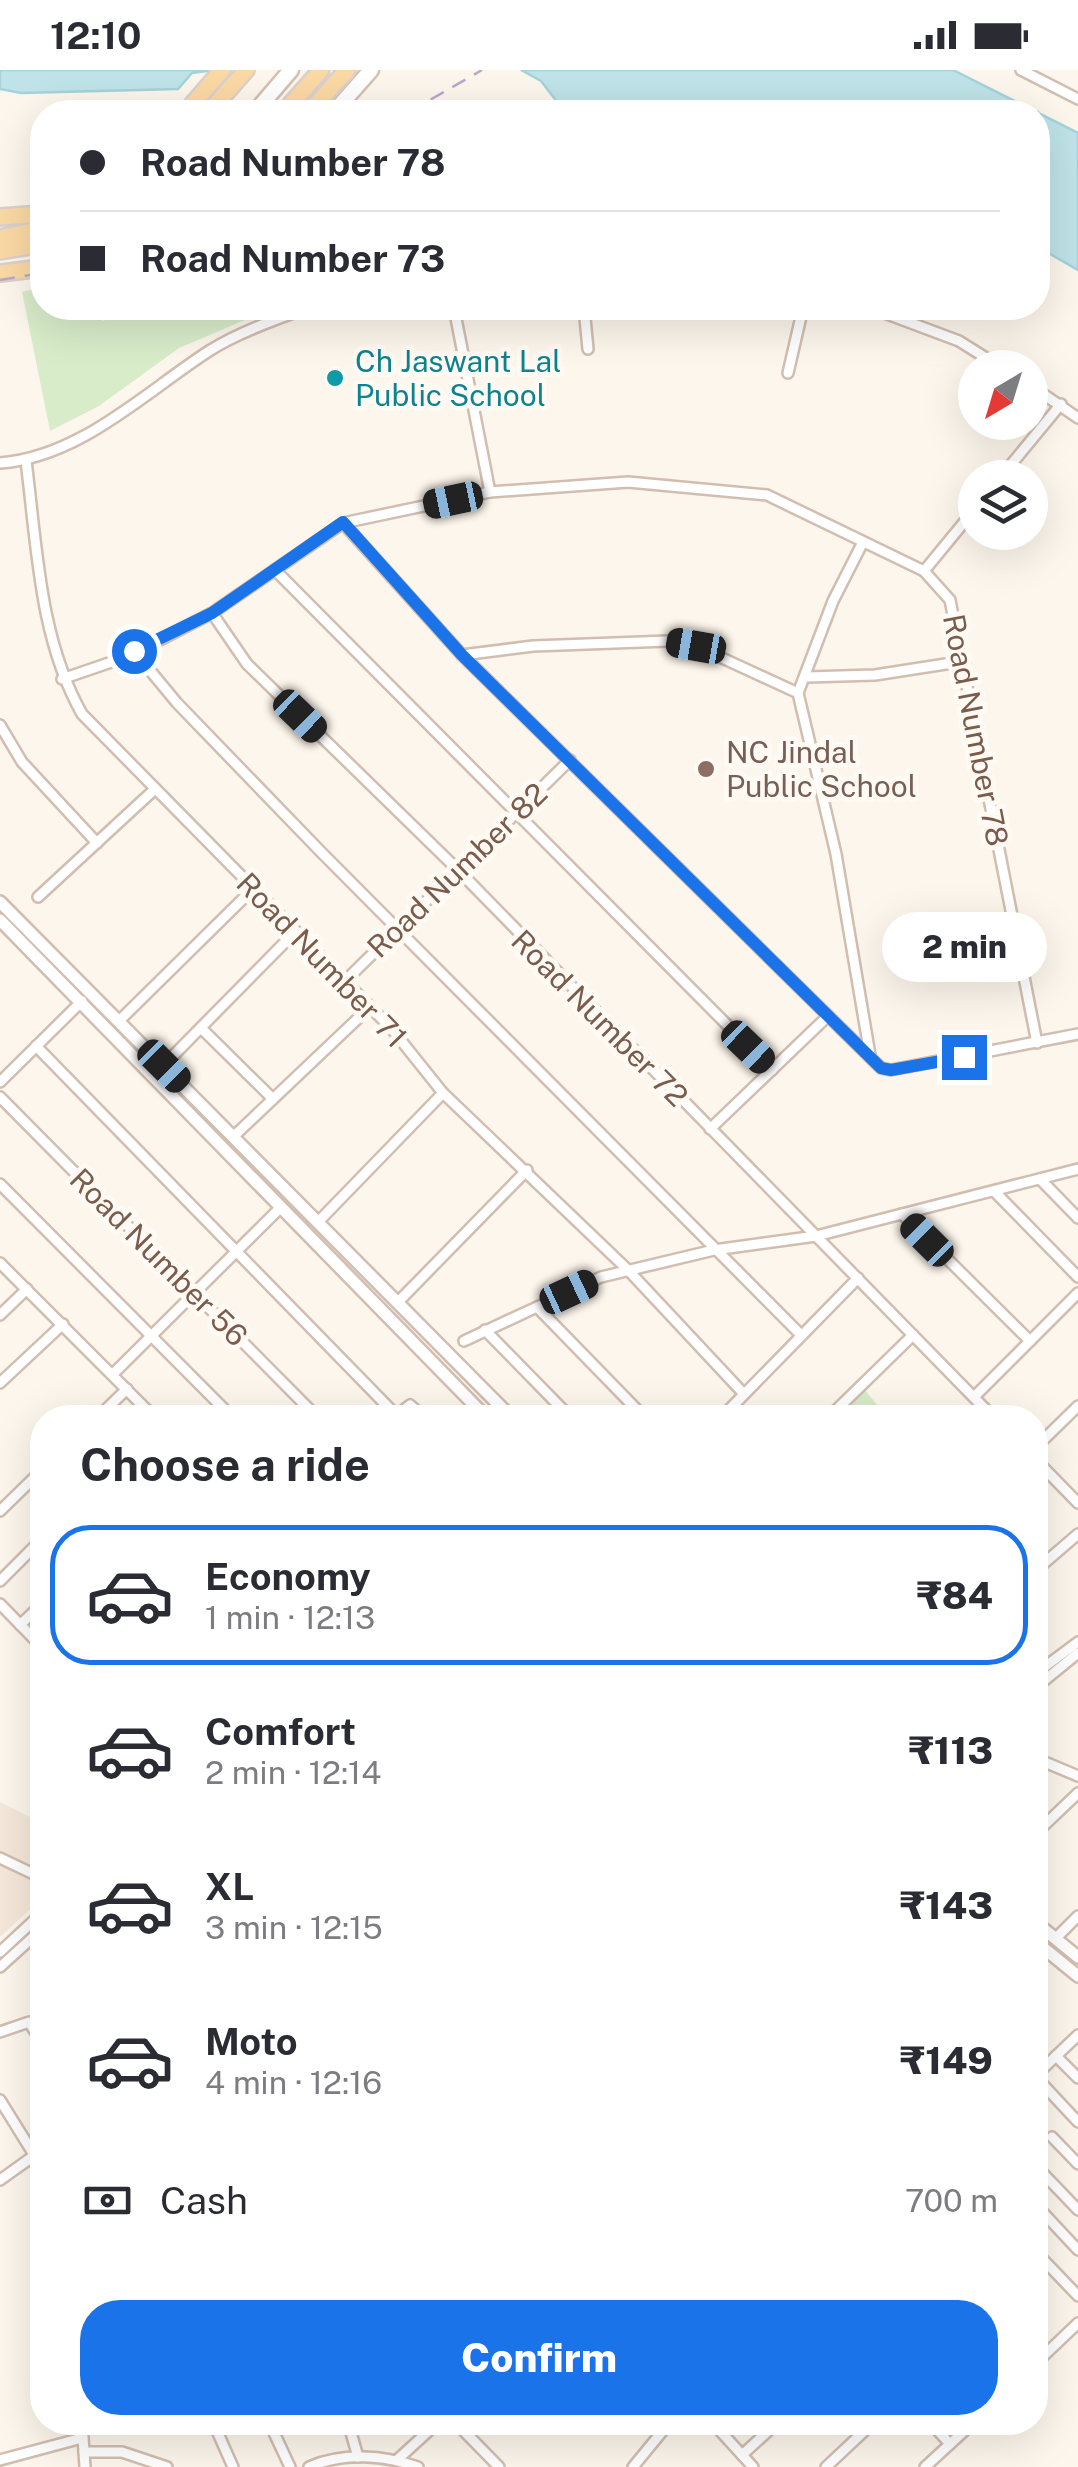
<!DOCTYPE html>
<meta charset="utf-8">
<style>
body{margin:0;font-family:"Public Sans",sans-serif;background:#f7f7f7;color:#2b2b33;height:100vh;display:flex;flex-direction:column;font-size:38px;white-space:nowrap}
*{box-sizing:border-box;margin:0}
p{font-size:32px;color:#7c7c81}
.icon{flex:none;width:55px;height:55px;fill:none;stroke:currentColor;stroke-width:2;stroke-linecap:round;stroke-linejoin:round}
.map{position:relative;flex:1;overflow:hidden}
.drawer{position:absolute;left:30px;top:1335px;width:1018px;height:1030px;display:flex;flex-direction:column;background:#fff;border-radius:40px;box-shadow:0 10px 40px #0002}
.drawer>*{flex:none}
.banner{position:absolute;left:30px;top:30px;width:1020px;height:220px;border-radius:40px;box-shadow:0 10px 40px #0002;display:grid;align-content:center;height:220px;padding:0 50px;background:#fff}
.needle{width:65px;rotate:218deg}
.buttons{position:absolute;left:958px;top:280px;display:grid;gap:20px}
.buttons a{display:grid;place-items:center;width:90px;height:90px;border-radius:50%;background:#fff;box-shadow:0 10px 40px #0002;font-size:50px}
.end{position:absolute;width:45px;height:45px;margin:-22px;border:12px solid #1a73e8;background:#fff;box-shadow:0 0 0 5px #fff}
.from{border-radius:50%}
.bubble{position:absolute;height:70px;border-radius:35px;background:#fff;box-shadow:0 10px 40px #0002;font-size:32px;font-weight:800;line-height:70px;text-align:center}
.car{position:absolute;width:30px;height:60px;margin:-30px -15px;border-radius:12px;box-shadow:0 0 8px 2px #0007;background:linear-gradient(#222 24%,#8ab4d8 0 40%,#222 0 76%,#8ab4d8 0 86%,#222 0)}
.banner b{display:flex;align-items:center;gap:35px;height:95px;font-size:38px}
.banner b+b{border-top:2px solid #e1e1e2}
.banner i{width:25px;height:25px;background:#2b2b33}
ul{padding:0;list-style:none}
li{display:flex;align-items:center;gap:30px;height:140px;margin:0 20px 15px;padding:0 30px;border:5px solid transparent;border-radius:40px}
li div{flex:1}
li b{display:block;font-size:38px}
li em{font-style:normal;font-weight:800}
li.selected{border-color:#1a73e8}
li>.icon{width:90px;height:90px;stroke-width:1.5}
h2{padding:0 50px;font-size:45px;line-height:120px}
.pay{display:flex;align-items:center;gap:25px;height:110px;padding:0 50px;font-size:38px}
.pay p{margin-inline-start:auto}
.action{display:flex;gap:20px;margin-top:auto;padding:20px 50px}
.action a{flex:1;height:115px;border-radius:40px;background:#1a73e8;color:#fff;font-size:40px;font-weight:800;line-height:115px;text-align:center}
.status{display:flex;justify-content:space-between;align-items:center;height:70px;padding:0 50px;background:#fff;direction:ltr}
.status svg{height:28px;fill:currentColor}
.map>svg:first-child{display:block}
.residential{fill:#f5e8da}
.green{fill:#d8ecc9}
.water{fill:#bfe3e8;stroke:#a5d3da;stroke-width:2.5}
.lines{fill:none;stroke-linecap:round;stroke-linejoin:round}
.minor-casing{stroke:#d1beb0;stroke-width:14}
.tertiary-casing{stroke:#d1beb0;stroke-width:16}
.secondary-casing{stroke:#d6c0b0;stroke-width:19}
.primary-casing{stroke:#dad1cd;stroke-width:20}
.minor{stroke:#fff;stroke-width:9}
.tertiary{stroke:#fff;stroke-width:11}
.secondary{stroke:#fff;stroke-width:14}
.primary{stroke:#fbd9a5;stroke-width:15}
.rail{stroke:#b9a8c9;stroke-width:2.5;stroke-dasharray:15 10;stroke-linecap:butt}
.route{stroke:#1a73e8;stroke-width:12}
.culture-dot{fill:#0f9aa8;stroke:#fffaf3;stroke-width:4}
.education-dot{fill:#8d6e63;stroke:#fffaf3;stroke-width:4}
.labels{text-anchor:middle;dominant-baseline:central;stroke-width:10;stroke-linejoin:round;paint-order:stroke}
.culture-label{font-size:30px;fill:#0d838f;stroke:#fffaf3;text-anchor:start}
.street-label{font-size:30px;fill:#7a5c4d;stroke:#fffaf3}
.education-label{font-size:30px;fill:#785e54;stroke:#fffaf3;text-anchor:start}
</style>
<div class="status"><b>12:10</b><svg viewBox="0 0 49 12"><path d="M0 12V9h3v3zM5 12V6h3v6zM10 12V3h3v9zM15 12V0h3v12zM26 1h20v11H26zM47 4h2v5h-2z"/></svg></div>
<div class="map">
<svg width="1078" height="2397" viewBox="0 0 1078 2397">
<rect width="100%" height="100%" fill="#fdf6ec"/>
<!-- residential -->
<polygon class="residential" points="0,1732 42,1753 42,1828 0,1867"/>
<!-- green -->
<g class="green">
<polygon points="42,217 42,238 96,238 103,251 135,238 273,238 179,278 99,336 50,361 22,222"/>
<polygon points="864,1319 887,1347 834,1348"/>
</g>
<!-- water -->
<g class="water">
<polygon points="0,0 214,0 192,3 178,19 21,23 0,19"/>
<polygon points="521,0 953,0 1078,63 1078,200 1038,177 1038,42 565,42 541,11"/>
</g>
<g class="lines">
<defs>
<g id="minor">
<polyline points="1021,0 1078,29"/>
<polyline points="454,238 490,422"/>
<polyline points="584,238 588,279"/>
<polyline points="871,238 959,271 1002,298"/>
<polyline points="788,303 803,238"/>
<polyline points="1030,315 1078,348"/>
<path d="M 26,391 C 37,476 39,568 82,644 L 391,958 L 443,1023 L 628,1200 L 744,1324"/>
<path d="M 0,393 C 80,387 144,323 209,281 C 237,263 276,249 308,238"/>
<polyline points="1000,408 1061,334"/>
<polyline points="343,453 462,585 881,998 891,1000 1078,964"/>
<polyline points="275,500 772,1000"/>
<polyline points="924,501 975,439"/>
<polyline points="212,543 247,594 458,800 994,1348"/>
<polyline points="134,581 177,633 322,783 801,1265"/>
<polyline points="462,585 533,576 668,571 696,576 798,623 836,784 870,985"/>
<polyline points="807,607 875,605 965,591"/>
<polyline points="62,609 129,586 212,543 343,453 490,422 628,412 767,425 924,501 950,530 1037,973"/>
<polyline points="798,623 833,531 863,472"/>
<polyline points="0,655 22,692 97,773"/>
<polyline points="38,827 155,719"/>
<polyline points="345,911 570,690"/>
<polyline points="119,951 254,818"/>
<polyline points="201,958 273,1029"/>
<polyline points="36,976 395,1344"/>
<polyline points="163,996 296,861"/>
<polyline points="0,1012 82,931"/>
<polyline points="0,1027 318,1348"/>
<polyline points="710,1059 828,946"/>
<polyline points="234,1066 370,937"/>
<polyline points="1040,1109 1078,1148"/>
<polyline points="0,1114 233,1348"/>
<polyline points="994,1121 1078,1207"/>
<polyline points="902,1144 1030,1271"/>
<polyline points="318,1152 443,1023"/>
<polyline points="0,1193 155,1348"/>
<polyline points="399,1231 527,1100"/>
<polyline points="537,1237 601,1207 714,1180 816,1166 1078,1099"/>
<polyline points="0,1245 27,1219"/>
<polyline points="485,1260 571,1348"/>
<polyline points="464,1271 537,1237 645,1348"/>
<polyline points="113,1304 281,1137"/>
<polyline points="0,1313 63,1254"/>
<polyline points="974,1327 1078,1223"/>
<polyline points="97,1348 127,1319"/>
<polyline points="393,1348 410,1335 425,1348"/>
<polyline points="721,1348 858,1208"/>
<polyline points="828,1348 913,1265"/>
<polyline points="1035,1378 1078,1336"/>
<polyline points="1035,1389 1078,1433"/>
<polyline points="0,1441 42,1400"/>
<polyline points="1035,1501 1078,1464"/>
<polyline points="0,1511 42,1469"/>
<polyline points="0,1534 42,1577"/>
<polyline points="20,1555 42,1534"/>
<polyline points="1035,1604 1078,1572"/>
<polyline points="1035,1618 1078,1583"/>
<polyline points="1035,1688 1078,1706"/>
<polyline points="1035,1764 1078,1723"/>
<polyline points="0,1788 42,1808"/>
<polyline points="1055,1869 1078,1846"/>
<polyline points="0,1882 42,1843"/>
<polyline points="0,1897 42,1859"/>
<polyline points="0,1962 29,1952 42,1973"/>
<polyline points="1078,1965 1035,2006 1078,2052"/>
<polyline points="1056,1986 1078,2008"/>
<polyline points="0,2030 33,2083"/>
<polyline points="1052,2067 1078,2094"/>
<polyline points="1035,2095 1078,2140"/>
<polyline points="0,2110 42,2080"/>
<polyline points="1035,2134 1078,2180"/>
<polyline points="1035,2181 1078,2226"/>
<polyline points="1035,2294 1078,2253"/>
<polyline points="82,2352 85,2397"/>
<polyline points="213,2352 233,2397"/>
<polyline points="269,2352 290,2397"/>
<polyline points="348,2352 358,2387"/>
<polyline points="712,2352 753,2397"/>
<polyline points="930,2352 950,2374"/>
<polyline points="84,2382 122,2382 167,2397"/>
<polyline points="742,2385 778,2352"/>
<polyline points="0,2390 82,2368"/>
<polyline points="397,2390 433,2357 457,2354 499,2397"/>
<path d="M 309,2397 C 343,2382 384,2385 418,2397"/>
<polyline points="633,2397 670,2352"/>
<polyline points="826,2397 874,2352"/>
<polyline points="925,2397 974,2352"/>
</g>
<g id="tertiary">
<polyline points="0,832 512,1348"/>
<polyline points="0,850 487,1348"/>
<polyline points="1035,1852 1078,1887"/>
<polyline points="1035,1871 1078,1906"/>
</g>
<g id="secondary">
<polyline points="255,42 291,0"/>
<polyline points="334,42 371,0"/>
</g>
<g id="primary">
<polyline points="186,42 222,0"/>
<polyline points="209,42 246,0"/>
<polyline points="284,42 321,0"/>
<polyline points="309,42 347,0"/>
<polyline points="0,147 42,144"/>
<polyline points="0,168 42,159"/>
<polyline points="0,181 42,174"/>
<polyline points="0,203 42,198"/>
</g>
</defs>
<!-- minor casing -->
<use href="#minor" class="minor-casing"/>
<!-- tertiary casing -->
<use href="#tertiary" class="tertiary-casing"/>
<!-- secondary casing -->
<use href="#secondary" class="secondary-casing"/>
<!-- primary casing -->
<use href="#primary" class="primary-casing"/>
<!-- minor -->
<use href="#minor" class="minor"/>
<!-- tertiary -->
<use href="#tertiary" class="tertiary"/>
<!-- secondary -->
<use href="#secondary" class="secondary"/>
<!-- primary -->
<use href="#primary" class="primary"/>
<!-- rail -->
<g class="rail">
<polyline points="409,42 482,0"/>
<polyline points="0,210 42,203"/>
</g>
</g>
<g class="lines">
<!-- route -->
<polyline class="route" points="134,581 212,543 343,452 462,585 881,998 891,1000 964,987"/>
</g>
<!-- markers -->
<circle class="culture-dot" cx="335" cy="308" r="10"/>
<circle class="education-dot" cx="706" cy="699" r="10"/>
<g class="labels">
<!-- culture labels -->
<g class="culture-label">
<text x="355" y="291">Ch Jaswant Lal<tspan x="355" dy="34">Public School</tspan></text>
</g>
<!-- street labels -->
<g class="street-label">
<text transform="translate(976 660) rotate(79)">Road Number 78</text>
<text transform="translate(457 800) rotate(-44)">Road Number 82</text>
<text transform="translate(322 890) rotate(46)">Road Number 71</text>
<text transform="translate(600 948) rotate(45)">Road Number 72</text>
<text transform="translate(159 1187) rotate(45)">Road Number 56</text>
</g>
<!-- education labels -->
<g class="education-label">
<text x="726" y="682">NC Jindal<tspan x="726" dy="34">Public School</tspan></text>
</g>
</g>
</svg>
<div class="buttons">
<a><svg class="needle" viewBox="-14 -14 28 28"><path d="M0-13l5 13h-10z" fill="#e53935"/><path d="M0 13l5-13h-10z" fill="#7c7c81"/></svg></a>
<a><svg class="icon" aria-label="layers" viewBox="0 0 24 24"><path d="M12 4l9 5-9 5-9-5zM3 14l9 5 9-5"/></svg></a>
</div>
<i class="end from" style="left:134px;top:581px"></i>
<i class="end" style="left:964px;top:987px"></i>
<div class="bubble" style="left:882px;top:842px;width:165px">2 min</div>
<i class="car" style="left:453px;top:430px;rotate:258deg"></i>
<i class="car" style="left:696px;top:576px;rotate:280deg"></i>
<i class="car" style="left:300px;top:646px;rotate:134deg"></i>
<i class="car" style="left:748px;top:977px;rotate:134deg"></i>
<i class="car" style="left:164px;top:996px;rotate:135deg"></i>
<i class="car" style="left:927px;top:1170px;rotate:315deg"></i>
<i class="car" style="left:569px;top:1222px;rotate:65deg"></i>
<div class="banner">
<b><i class="from"></i>Road Number 78</b>
<b><i></i>Road Number 73</b>
</div>
<section class="drawer">
<h2>Choose a ride</h2>
<ul>
<li class="selected"><svg class="icon" aria-label="car" viewBox="0 0 24 24"><path d="M5 17H2v-5l4-1 3-4h7l3 4 3 1v5h-3M9 17h6M6 11h13"/><circle cx="7" cy="17" r="2"/><circle cx="17" cy="17" r="2"/></svg><div><b>Economy</b><p>1 min · 12:13</p></div><em>₹84</em></li>
<li><svg class="icon" aria-label="car" viewBox="0 0 24 24"><path d="M5 17H2v-5l4-1 3-4h7l3 4 3 1v5h-3M9 17h6M6 11h13"/><circle cx="7" cy="17" r="2"/><circle cx="17" cy="17" r="2"/></svg><div><b>Comfort</b><p>2 min · 12:14</p></div><em>₹113</em></li>
<li><svg class="icon" aria-label="car" viewBox="0 0 24 24"><path d="M5 17H2v-5l4-1 3-4h7l3 4 3 1v5h-3M9 17h6M6 11h13"/><circle cx="7" cy="17" r="2"/><circle cx="17" cy="17" r="2"/></svg><div><b>XL</b><p>3 min · 12:15</p></div><em>₹143</em></li>
<li><svg class="icon" aria-label="car" viewBox="0 0 24 24"><path d="M5 17H2v-5l4-1 3-4h7l3 4 3 1v5h-3M9 17h6M6 11h13"/><circle cx="7" cy="17" r="2"/><circle cx="17" cy="17" r="2"/></svg><div><b>Moto</b><p>4 min · 12:16</p></div><em>₹149</em></li>
</ul>
<div class="pay"><svg class="icon" aria-label="cash" viewBox="0 0 24 24"><path d="M3 7h18v10H3z"/><circle cx="12" cy="12" r="2"/></svg>Cash<p>700 m</p></div>
<div class="action"><a>Confirm</a></div>
</section>
</div>
